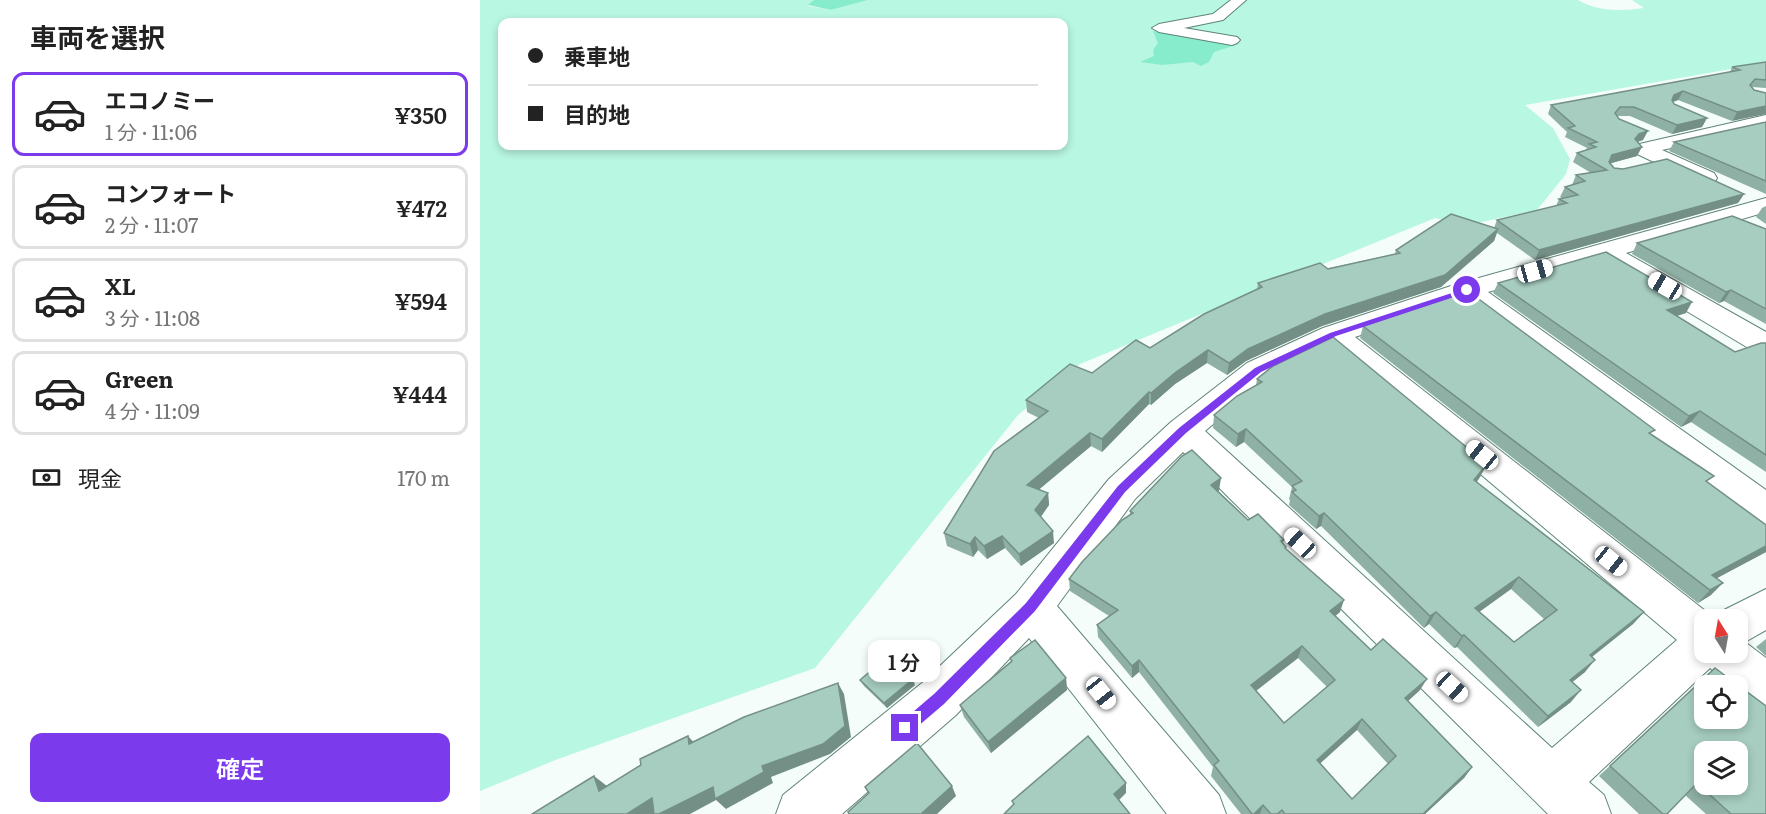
<!DOCTYPE html>
<html lang="ja">
<meta charset="utf-8">
<style>
body{margin:0;font-family:Literata,"Noto Sans JP",serif;background:#f2f2f2;color:#222;height:100vh;display:flex;flex-direction:column;font-size:22px;white-space:nowrap}
*{box-sizing:border-box;margin:0}
p{font-size:20px;color:#767676}
.icon{flex:none;width:33px;height:33px;fill:none;stroke:currentColor;stroke-width:2;stroke-linecap:round;stroke-linejoin:round}
.map{position:relative;flex:1;overflow:hidden}
.details{display:flex;flex-direction:column;background:#fff;width:480px}
.details>*{flex:none}
.hud{position:absolute;left:18px;top:18px;width:570px;height:132px;border-radius:12px;box-shadow:0 3px 9px #0003;display:grid;align-content:center;height:132px;padding:0 30px;background:#fff}
.needle{width:39px;rotate:349deg}
.buttons{position:absolute;left:1214px;top:609px;display:grid;gap:12px}
.buttons a{display:grid;place-items:center;width:54px;height:54px;border-radius:12px;background:#fff;box-shadow:0 3px 9px #0003;font-size:30px}
.end{position:absolute;width:27px;height:27px;margin:-14px;border:8px solid #7c3aed;background:#fff;box-shadow:0 0 0 3px #fff}
.from{border-radius:50%}
.bubble{position:absolute;height:42px;border-radius:12px;background:#fff;box-shadow:0 3px 9px #0003;font-size:20px;font-weight:600;line-height:42px;text-align:center}
.car{position:absolute;width:18px;height:36px;margin:-18px -9px;border-radius:8px;box-shadow:0 0 4px 2px #0007;background:linear-gradient(#fff 24%,#345 0 40%,#fff 0 76%,#345 0 86%,#fff 0)}
.hud b{display:flex;align-items:center;gap:21px;height:57px;font-size:22px}
.hud b+b{border-top:2px solid #e0e0e0}
.hud i{width:15px;height:15px;background:#222}
ul{padding:0;list-style:none}
li{display:flex;align-items:center;gap:18px;height:84px;margin:0 12px 9px;padding:0 18px;border:3px solid #e0e0e0;border-radius:12px}
li div{flex:1}
li b{display:block;font-size:22px}
li em{font-style:normal;font-weight:600}
li.on{border-color:#7c3aed}
li>.icon{width:54px;height:54px;stroke-width:1.5}
h2{padding:0 30px;font-size:27px;line-height:72px}
.pay{display:flex;align-items:center;gap:15px;height:66px;padding:0 30px;font-size:22px}
.pay p{margin-inline-start:auto}
.action{display:flex;gap:12px;margin-top:auto;padding:12px 30px}
.action a{flex:1;height:69px;border-radius:12px;background:#7c3aed;color:#fff;font-size:24px;font-weight:600;line-height:69px;text-align:center}
main{display:flex;flex:1;min-height:0}
.map>svg:first-child{display:block}
.green{fill:#b8f7e1;fill-rule:evenodd}
.water{fill:#87eccc}
.lines{fill:none;stroke-linecap:round;stroke-linejoin:round}
.minor-casing{stroke:#5f8477;stroke-width:2}
.minor{fill:#fff;fill-rule:evenodd}
.wall{fill:#8fb0a4;fill-rule:evenodd}
.shaded-wall{fill:#749086}
.building{fill:#a6cdbf;stroke:#749086;stroke-width:1.5;fill-rule:evenodd}
.route{fill:#7c3aed}
</style>
<main>
<section class="details">
<h2>車両を選択</h2>
<ul>
<li class="on"><svg class="icon" aria-label="car" viewBox="0 0 24 24"><path d="M5 17H2v-5l4-1 3-4h7l3 4 3 1v5h-3M9 17h6M6 11h13"/><circle cx="7" cy="17" r="2"/><circle cx="17" cy="17" r="2"/></svg><div><b>エコノミー</b><p>1 分 · 11:06</p></div><em>¥350</em></li>
<li><svg class="icon" aria-label="car" viewBox="0 0 24 24"><path d="M5 17H2v-5l4-1 3-4h7l3 4 3 1v5h-3M9 17h6M6 11h13"/><circle cx="7" cy="17" r="2"/><circle cx="17" cy="17" r="2"/></svg><div><b>コンフォート</b><p>2 分 · 11:07</p></div><em>¥472</em></li>
<li><svg class="icon" aria-label="car" viewBox="0 0 24 24"><path d="M5 17H2v-5l4-1 3-4h7l3 4 3 1v5h-3M9 17h6M6 11h13"/><circle cx="7" cy="17" r="2"/><circle cx="17" cy="17" r="2"/></svg><div><b>XL</b><p>3 分 · 11:08</p></div><em>¥594</em></li>
<li><svg class="icon" aria-label="car" viewBox="0 0 24 24"><path d="M5 17H2v-5l4-1 3-4h7l3 4 3 1v5h-3M9 17h6M6 11h13"/><circle cx="7" cy="17" r="2"/><circle cx="17" cy="17" r="2"/></svg><div><b>Green</b><p>4 分 · 11:09</p></div><em>¥444</em></li>
</ul>
<div class="pay"><svg class="icon" aria-label="cash" viewBox="0 0 24 24"><path d="M3 7h18v10H3z"/><circle cx="12" cy="12" r="2"/></svg>現金<p>170 m</p></div>
<div class="action"><a>確定</a></div>
</section>
<div class="map">
<svg width="1286" height="814" viewBox="0 0 1286 814">
<rect width="100%" height="100%" fill="#f5fdfa"/>
<!-- green -->
<path class="green" d="M 0,0 L 334,0 L 328,6 L 351,10 L 388,0 L 1098,0 C 1118,12 1142,11 1164,8 L 1152,0 L 1286,0 L 1286,63 L 1045,105 L 1073,128 L 1090,159 L 1086,174 L 1057,210 L 988,225 L 955,218 L 600,364 L 538,415 L 335,668 L 78,759 L 0,791 ZM 22,22 L 584,22 L 584,146 L 22,146 Z"/>
<!-- water -->
<g class="water">
<polygon points="334,0 388,0 351,10 328,5"/>
<polygon points="673,31 757,43 759,44 734,52 729,62 721,66 713,62 682,65 660,62 674,56 673,50 678,43"/>
</g>
<g class="lines">
<defs>
<g id="minor">
<polygon points="751,0 766,0 743,20 704,28 757,37 760,40 757,43 752,45 679,32 672,28 679,24 733,14"/>
<polygon points="1286,115 1286,127 1182,150 1234,173 1237,178 1234,183 1226,185 1218,183 1155,153 1152,149 1155,145"/>
<path d="M 1286,198 L 1286,212 L 1146,253 L 1286,332 L 1286,354 L 1275,352 L 1121,260 L 1008,292 L 1286,490 L 1286,525 L 1273,521 L 983,300 L 875,337 L 1237,620 L 1224,620 L 1224,652 L 1257,652 L 1257,620 L 1238,620 L 1242,611 L 1286,589 L 1286,630 L 1265,642 L 1286,658 L 1286,709 L 1270,703 L 1257,692 L 1257,686 L 1250,686 L 1230,668 L 1109,782 L 1124,795 L 1131,814 L 1068,814 L 703,452 L 655,499 L 577,606 L 739,795 L 746,814 L 687,814 L 549,638 L 476,715 L 362,814 L 296,814 L 303,795 L 442,683 L 536,594 L 629,479 L 691,422 L 767,363 L 843,328 L 977,284 ZM 850,347 L 1197,640 L 1072,748 L 725,431 L 789,377 Z"/>
</g>
</defs>
<!-- minor casing -->
<use href="#minor" class="minor-casing"/>
<!-- minor -->
<use href="#minor" class="minor"/>
</g>
<!-- wall -->
<g class="wall">
<polygon points="1286,62 1286,88 1272,87 1252,121 1198,100 1193,102 1194,104 1227,118 1222,127 1192,134 1150,116 1137,116 1139,119 1163,140 1157,142 1157,156 1131,163 1134,168 1264,194 1258,203 1055,260 1017,233 1014,241 961,287 842,326 766,361 747,375 727,363 695,384 671,405 669,404 622,452 611,446 559,489 568,493 569,505 561,517 574,543 541,566 525,548 507,559 498,550 493,557 467,546 464,533 559,418 547,412 546,400 612,373 670,348 777,289 778,283 915,254 916,250 1014,228 1017,220 1076,206 1079,199 1082,198 1080,197 1085,187 1092,185 1096,175 1111,173 1093,162 1097,153 1106,150 1107,148 1085,137 1087,132 1068,114 1071,105 1250,72 1252,67"/>
<polygon points="1286,122 1286,194 1189,151 1194,142"/>
<polygon points="1286,206 1286,224 1276,217 1282,208"/>
<polygon points="1286,229 1286,324 1244,301 1239,303 1152,254 1157,243"/>
<polygon points="1018,283 1206,313 1196,316 1255,352 1286,343 1286,472 1211,422 1201,427 1013,293"/>
<polygon points="883,326 1172,435 1229,483 1286,552 1237,578 1231,595 1218,603 880,338"/>
<path d="M 777,379 L 1007,464 L 1000,477 L 997,482 L 1164,612 L 1153,624 L 1112,657 L 1105,672 L 1092,682 L 1091,702 L 1058,727 L 977,647 L 974,648 L 949,624 L 944,628 L 841,526 L 836,529 L 809,505 L 810,500 L 809,499 L 812,487 L 764,442 L 756,447 L 733,428 L 734,415 L 776,385 ZM 1031,589 L 1064,619 L 1034,642 L 999,612 Z"/>
<path d="M 738,491 L 768,520 L 804,540 L 803,543 L 806,547 L 806,549 L 860,612 L 855,616 L 891,650 L 940,690 L 928,701 L 992,767 L 984,778 L 945,814 L 761,814 L 731,776 L 733,767 L 659,672 L 652,678 L 618,637 L 617,625 L 629,616 L 590,591 L 589,579 L 650,515 L 650,511 L 739,491 ZM 818,658 L 847,687 L 804,723 L 776,691 ZM 877,730 L 908,764 L 872,799 L 840,763 Z"/>
<polygon points="1286,639 1286,656 1276,647"/>
<polygon points="530,658 586,678 587,690 511,753 484,717 480,705 531,661"/>
<polygon points="380,680 435,685 407,708 384,686"/>
<polygon points="1222,680 1286,814 1226,814 1205,795 1187,814 1159,814 1119,776"/>
</g>
<!-- shaded-wall -->
<g class="shaded-wall">
<polygon points="1203,91 1198,100 1190,103 1194,95"/>
<polygon points="1286,106 1286,114 1252,121 1257,112"/>
<polygon points="1227,118 1222,127 1192,134 1197,125"/>
<polygon points="1168,131 1163,140 1154,143 1155,139 1159,134"/>
<polygon points="1162,147 1157,156 1128,164 1132,155"/>
<polygon points="1264,194 1258,203 1055,260 1059,250"/>
<polygon points="1018,229 1014,241 961,287 842,326 766,361 747,375 749,363 768,349 845,314"/>
<polygon points="1251,290 1244,301 1239,303 1246,292"/>
<polygon points="1212,302 1206,313 1181,321 1187,310"/>
<polygon points="728,350 727,363 695,384 671,405 671,393 696,372"/>
<polygon points="669,392 669,404 622,452 622,439"/>
<polygon points="1220,411 1211,422 1201,427 1209,416"/>
<polygon points="766,429 764,442 756,447 758,434"/>
<polygon points="610,433 611,446 549,498 547,485"/>
<polygon points="1007,464 1000,477 988,492 994,480"/>
<polygon points="741,478 739,491 729,497 731,485"/>
<polygon points="568,493 569,505 556,523 555,510"/>
<polygon points="844,513 841,526 836,529 839,516"/>
<polygon points="573,531 574,543 541,566 539,554"/>
<polygon points="522,536 525,548 507,559 504,546"/>
<polygon points="495,537 498,550 493,557 490,544"/>
<polygon points="1286,546 1286,552 1224,585 1232,575"/>
<polygon points="1039,577 1031,589 988,620 995,608"/>
<polygon points="1243,583 1231,595 1218,603 1230,590"/>
<polygon points="864,600 860,612 846,624 850,611"/>
<polygon points="956,612 949,624 944,628 950,616"/>
<polygon points="1164,612 1153,624 1099,667 1110,655"/>
<polygon points="984,635 977,647 974,648 982,636"/>
<polygon points="822,646 818,658 768,697 771,685"/>
<polygon points="659,660 659,672 652,678 652,666"/>
<polygon points="1115,660 1105,672 1080,692 1090,680"/>
<polygon points="586,678 587,690 511,753 508,742"/>
<polygon points="433,679 435,685 407,708 404,703"/>
<polygon points="947,679 940,690 918,710 925,698"/>
<polygon points="358,683 364,694 371,737 350,754 291,777 293,783 246,809 236,800 210,814 179,814 233,787"/>
<polygon points="1101,690 1091,702 1058,727 1068,716"/>
<polygon points="882,719 877,730 833,770 837,760"/>
<polygon points="208,736 218,747 209,744"/>
<polygon points="992,767 984,778 945,814 943,814"/>
<polygon points="114,776 127,786 119,791"/>
<polygon points="646,783 646,793 635,804 634,794"/>
<polygon points="472,786 476,796 457,814 441,814"/>
<polygon points="172,798 175,814 147,814"/>
<polygon points="783,805 780,814 774,814"/>
</g>
<!-- building -->
<g class="building">
<polygon points="1286,62 1286,80 1275,79 1270,85 1274,90 1286,93 1286,106 1257,112 1203,91 1194,95 1192,100 1194,104 1227,118 1197,125 1154,107 1140,107 1135,113 1139,119 1168,131 1159,134 1155,139 1162,147 1132,155 1129,162 1134,168 1143,169 1187,159 1264,194 1059,250 1017,220 1087,203 1079,199 1098,195 1085,187 1105,181 1096,175 1127,170 1097,153 1116,147 1109,144 1117,142 1088,128 1095,126 1071,105 1260,70 1252,67"/>
<polygon points="1286,122 1286,181 1194,142"/>
<polygon points="971,214 1018,229 965,275 845,314 768,349 749,363 728,350 696,372 671,393 669,392 622,439 610,433 547,485 568,493 555,510 573,531 539,554 522,536 504,546 495,537 490,544 464,533 514,451 568,411 546,400 590,364 612,373 656,340 670,348 724,314 782,287 778,283 840,263 848,269 920,253 916,250"/>
<polygon points="1252,216 1286,229 1286,309 1251,290 1246,292 1157,243"/>
<polygon points="1126,252 1212,302 1187,310 1255,352 1281,343 1286,343 1286,455 1220,411 1209,416 1018,283"/>
<polygon points="988,291 1175,430 1169,433 1234,476 1226,481 1286,525 1286,546 1232,575 1243,583 1230,590 883,326"/>
<path d="M 853,337 L 1007,464 L 994,480 L 1164,612 L 1110,655 L 1115,660 L 1090,680 L 1101,690 L 1068,716 L 984,635 L 982,636 L 956,612 L 950,616 L 844,513 L 839,516 L 812,492 L 816,490 L 812,486 L 822,481 L 766,429 L 758,434 L 734,415 L 757,396 L 782,382 L 777,379 L 793,366 ZM 1039,577 L 1077,610 L 1034,642 L 995,608 Z"/>
<path d="M 712,450 L 741,478 L 731,485 L 768,520 L 778,514 L 804,540 L 801,541 L 806,547 L 805,548 L 864,600 L 850,611 L 891,650 L 903,639 L 947,679 L 925,698 L 992,767 L 943,814 L 805,814 L 802,810 L 797,814 L 791,814 L 783,805 L 774,814 L 772,814 L 734,765 L 739,761 L 659,660 L 652,666 L 617,625 L 638,610 L 589,579 L 602,562 L 642,520 L 653,513 L 650,511 L 702,456 ZM 822,646 L 855,680 L 804,723 L 771,685 ZM 882,719 L 916,756 L 872,799 L 837,760 Z"/>
<polygon points="555,640 586,678 508,742 480,705 532,661 530,658"/>
<polygon points="408,656 433,679 404,703 380,680"/>
<path d="M 1235,668 L 1286,706 L 1286,814 L 1251,814 L 1217,783 L 1187,814 L 1183,814 L 1130,766 ZM 1224,686 L 1257,686 L 1257,718 L 1224,718 ZM 1224,752 L 1257,752 L 1257,784 L 1224,784 Z"/>
<polygon points="358,683 365,726 343,744 282,766 284,772 235,799 233,787 179,814 174,814 172,798 147,814 52,814 114,776 119,791 161,765 160,759 208,736 209,744 264,717"/>
<polygon points="608,736 646,783 634,794 650,814 524,814 534,804 532,801"/>
<polygon points="437,743 472,786 441,814 369,814 368,812 389,793 385,787"/>
</g>
<!-- route -->
<polygon class="route" points="987,288 991,290 989,292 856,336 781,372 706,433 645,492 555,611 464,704 430,733 425,735 420,733 418,728 420,723 454,694 546,603 638,486 699,428 775,368 850,333"/>
</svg>
<div class="buttons">
<a><svg class="needle" viewBox="-14 -14 28 28"><path d="M0-13l5 13h-10z" fill="#e53935"/><path d="M0 13l5-13h-10z" fill="#767676"/></svg></a>
<a><svg class="icon" aria-label="locate" viewBox="0 0 24 24"><circle cx="12" cy="12" r="6"/><path d="M12 2v4M12 18v4M2 12h4M18 12h4"/></svg></a>
<a><svg class="icon" aria-label="layers" viewBox="0 0 24 24"><path d="M12 4l9 5-9 5-9-5zM3 14l9 5 9-5"/></svg></a>
</div>
<i class="end from" style="left:987px;top:290px"></i>
<i class="end" style="left:425px;top:728px"></i>
<div class="bubble" style="left:388px;top:640px;width:72px">1 分</div>
<i class="car" style="left:1055px;top:271px;rotate:74deg"></i>
<i class="car" style="left:1185px;top:286px;rotate:300deg"></i>
<i class="car" style="left:1002px;top:455px;rotate:309deg"></i>
<i class="car" style="left:820px;top:543px;rotate:313deg"></i>
<i class="car" style="left:1131px;top:561px;rotate:129deg"></i>
<i class="car" style="left:972px;top:687px;rotate:133deg"></i>
<i class="car" style="left:621px;top:693px;rotate:141deg"></i>
<div class="hud">
<b><i class="from"></i>乗車地</b>
<b><i></i>目的地</b>
</div>
</div>
</main>
